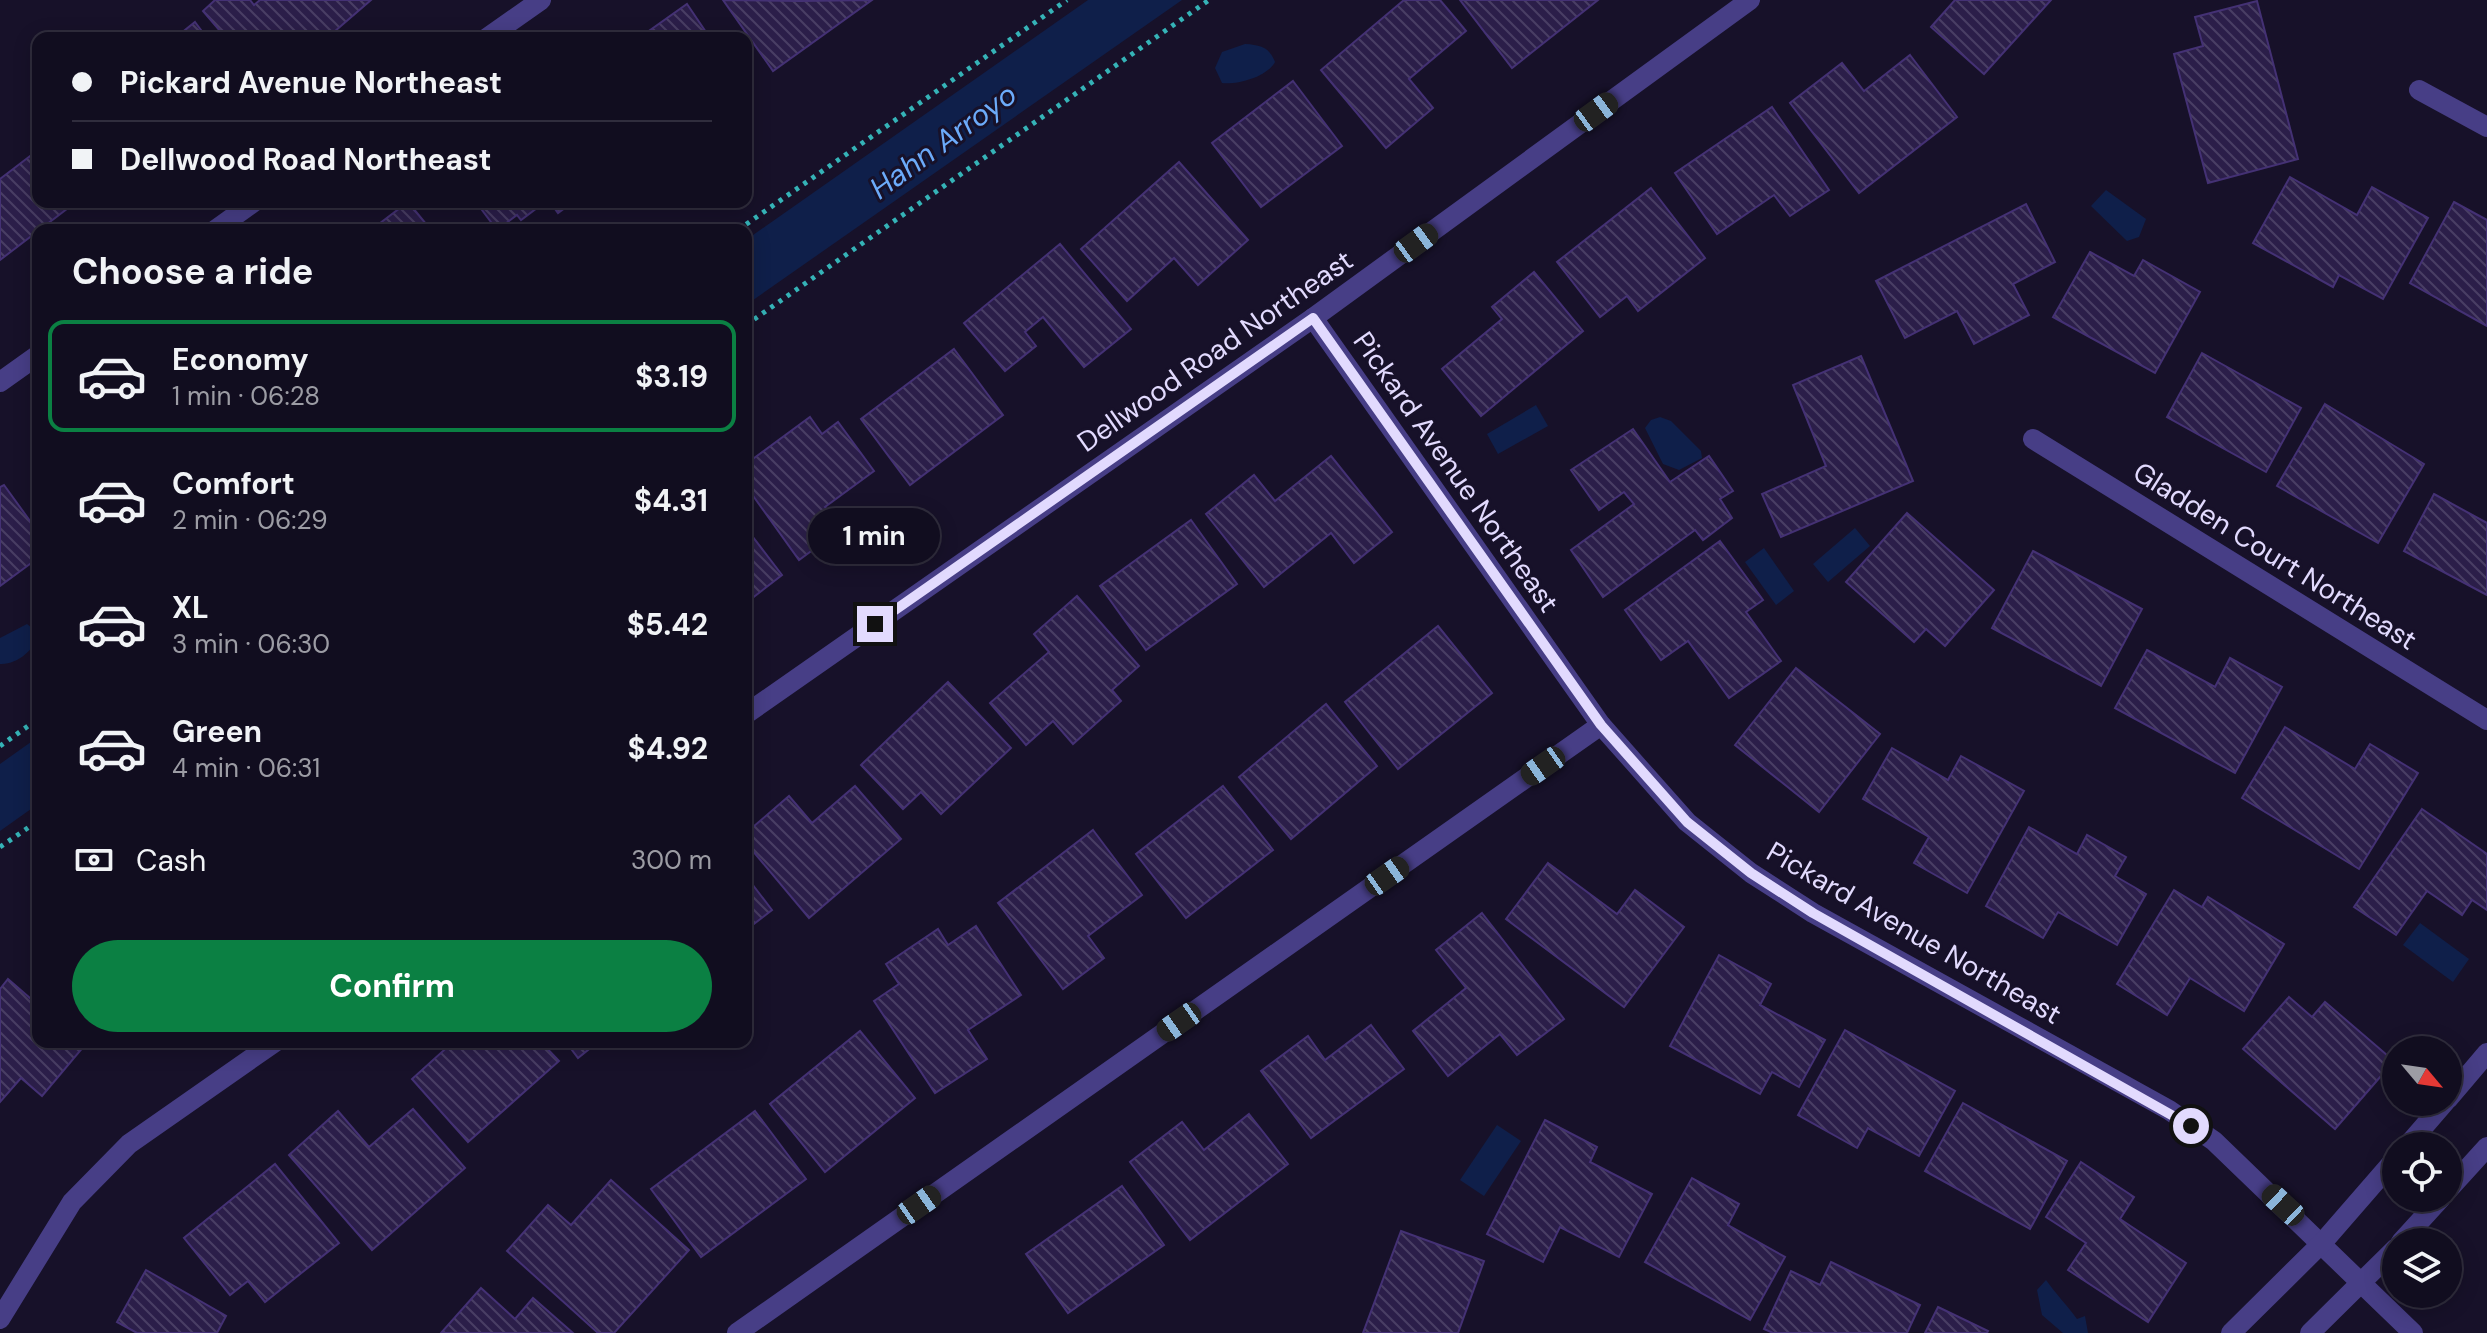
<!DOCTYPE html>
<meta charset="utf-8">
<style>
body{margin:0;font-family:"DM Sans",sans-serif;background:#1a1628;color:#f1f3f6;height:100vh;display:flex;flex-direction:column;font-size:30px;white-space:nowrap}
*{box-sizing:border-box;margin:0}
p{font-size:26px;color:#9c9ca4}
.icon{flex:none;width:44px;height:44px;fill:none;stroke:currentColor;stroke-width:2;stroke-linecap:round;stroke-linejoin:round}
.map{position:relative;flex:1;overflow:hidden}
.sheet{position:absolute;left:32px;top:224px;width:720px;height:824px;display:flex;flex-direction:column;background:#110d1f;border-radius:16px;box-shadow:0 4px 20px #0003,0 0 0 2px #302d3d}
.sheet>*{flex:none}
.guide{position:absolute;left:32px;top:32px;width:720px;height:176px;border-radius:16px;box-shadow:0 4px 20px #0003,0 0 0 2px #302d3d;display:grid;align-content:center;height:176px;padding:0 40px;background:#110d1f}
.needle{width:52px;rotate:119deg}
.tools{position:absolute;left:2382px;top:1036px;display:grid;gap:16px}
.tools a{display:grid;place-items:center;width:80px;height:80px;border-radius:50%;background:#110d1f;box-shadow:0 4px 20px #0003,0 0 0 2px #302d3d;font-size:40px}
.end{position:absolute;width:36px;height:36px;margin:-18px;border:10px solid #e2dafe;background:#111;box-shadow:0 0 0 4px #111}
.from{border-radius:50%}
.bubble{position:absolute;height:56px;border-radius:28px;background:#110d1f;box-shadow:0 4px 20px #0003,0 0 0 2px #302d3d;font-size:26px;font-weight:700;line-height:56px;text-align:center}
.car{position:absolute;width:24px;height:48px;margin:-24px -12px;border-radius:10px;box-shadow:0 0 6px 2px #0007;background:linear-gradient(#222 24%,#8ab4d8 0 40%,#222 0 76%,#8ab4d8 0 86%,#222 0)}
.guide b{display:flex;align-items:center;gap:28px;height:76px;font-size:30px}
.guide b+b{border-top:2px solid #302d3d}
.guide i{width:20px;height:20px;background:#f1f3f6}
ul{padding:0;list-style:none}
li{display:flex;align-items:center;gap:24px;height:112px;margin:0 16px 12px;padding:0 24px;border:4px solid transparent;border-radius:16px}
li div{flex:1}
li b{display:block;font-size:30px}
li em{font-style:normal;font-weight:700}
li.on{border-color:#0b8043}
li>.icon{width:72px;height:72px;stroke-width:1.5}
h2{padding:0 40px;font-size:36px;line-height:96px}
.pay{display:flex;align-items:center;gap:20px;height:88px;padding:0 40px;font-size:30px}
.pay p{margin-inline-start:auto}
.cta{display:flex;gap:16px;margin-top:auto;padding:16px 40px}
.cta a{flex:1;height:92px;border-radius:48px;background:#0b8043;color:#fff;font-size:32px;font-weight:700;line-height:92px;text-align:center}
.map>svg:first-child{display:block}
.water{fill:#0f1f4a}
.building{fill:url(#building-back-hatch);stroke:#443174;stroke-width:2}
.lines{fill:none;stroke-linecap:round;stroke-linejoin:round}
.path{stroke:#35b3b7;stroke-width:5;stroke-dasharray:4 6;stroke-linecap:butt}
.minor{stroke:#473e86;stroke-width:20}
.tertiary{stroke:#473e86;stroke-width:20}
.route{stroke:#e2dafe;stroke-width:10}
.labels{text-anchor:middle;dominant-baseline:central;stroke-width:6;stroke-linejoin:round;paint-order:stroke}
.street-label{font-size:28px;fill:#e2dafe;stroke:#171129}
.water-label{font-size:30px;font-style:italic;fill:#6cabfa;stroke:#171129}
</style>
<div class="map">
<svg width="2487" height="1333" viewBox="0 0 2487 1333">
<defs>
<pattern id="building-back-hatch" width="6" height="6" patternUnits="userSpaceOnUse" patternTransform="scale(2)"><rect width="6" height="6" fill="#2b1e49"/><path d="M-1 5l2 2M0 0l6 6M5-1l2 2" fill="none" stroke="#493e64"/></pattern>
</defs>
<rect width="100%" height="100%" fill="#171129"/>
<!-- water -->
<g class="water">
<polygon points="1088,0 1182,0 746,305 746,240"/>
<path d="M 1245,44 C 1261,45 1269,47 1275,62 C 1267,77 1237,85 1222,83 L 1215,68 L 1222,52 Z"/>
<polygon points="2106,190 2146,219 2139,237 2127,241 2091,206"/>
<polygon points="1536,405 1548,426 1498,454 1487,434"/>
<polygon points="1660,417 1671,421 1701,451 1702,458 1679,470 1663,464 1645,428 1651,420"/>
<polygon points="1855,528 1870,546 1828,582 1813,564"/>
<polygon points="1764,548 1794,591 1776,605 1745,562"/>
<path d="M 27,624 L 38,633 C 36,649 17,665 0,664 L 0,638 Z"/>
<polygon points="38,737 38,804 0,831 0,764"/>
<polygon points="2420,923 2469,959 2453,982 2403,945"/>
<polygon points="1497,1125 1521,1141 1484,1196 1460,1180"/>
<path d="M 2046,1280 C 2056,1294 2066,1304 2077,1319 L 2085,1316 L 2088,1333 L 2063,1333 L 2042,1315 L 2037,1290 Z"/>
</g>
<!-- building -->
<g class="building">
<polygon points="215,0 250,0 254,5 260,0 371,0 327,38 226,38 203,11"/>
<polygon points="723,0 801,1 872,0 773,71"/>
<polygon points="1404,0 1440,0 1466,31 1409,79 1433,108 1386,148 1321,70"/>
<polygon points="1460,0 1598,0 1512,68"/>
<polygon points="1955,0 2051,0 1984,74 1931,27"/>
<polygon points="2257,1 2298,159 2208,183 2174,54 2203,46 2195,17"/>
<polygon points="687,4 710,38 639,38"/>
<polygon points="195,22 207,38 175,38"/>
<polygon points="1910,55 1957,117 1859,193 1790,103 1842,63 1864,91"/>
<polygon points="1293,81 1342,146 1261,207 1212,143"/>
<polygon points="1772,107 1829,190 1790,216 1774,195 1717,234 1675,173"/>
<polygon points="38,150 38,202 76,202 0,260 0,179"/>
<polygon points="1179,162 1248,240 1198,285 1174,258 1127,301 1081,249"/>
<polygon points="2290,177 2357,215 2372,187 2428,218 2383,299 2339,275 2333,287 2253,243"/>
<polygon points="1651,188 1705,258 1638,311 1627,296 1600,317 1557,262"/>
<polygon points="408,202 431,230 371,230"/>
<polygon points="476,202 545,202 521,220 517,215 497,230"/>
<polygon points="550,202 573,202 558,213"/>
<polygon points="2454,202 2487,220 2487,326 2410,283"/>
<polygon points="2026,204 2055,262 2013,284 2029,315 1974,344 1957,311 1905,338 1876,281"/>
<polygon points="1060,244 1131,329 1084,367 1043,317 1025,332 1036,346 1005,371 964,323"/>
<polygon points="2090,252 2134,276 2143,260 2200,292 2155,373 2053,317"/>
<polygon points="1534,272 1583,331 1481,416 1442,369 1502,319 1492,307"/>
<polygon points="954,349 1003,415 910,485 861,419"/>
<polygon points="2202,353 2301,408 2266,472 2167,417"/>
<polygon points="1861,356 1913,481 1781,537 1762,494 1826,466 1793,385"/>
<polygon points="2325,404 2424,464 2378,543 2277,486"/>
<polygon points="810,417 822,434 838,422 874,471 825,507 841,529 799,560 746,486 746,464"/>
<polygon points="1633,429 1670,482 1709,456 1733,491 1720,499 1732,518 1703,540 1695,530 1603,597 1571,550 1634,504 1624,492 1599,510 1571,470"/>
<polygon points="1331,456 1392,532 1354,563 1331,533 1264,587 1206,514 1254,475 1275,501"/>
<polygon points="4,485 38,532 38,558 0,586 0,487"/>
<polygon points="2434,494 2487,523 2487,595 2404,551"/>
<polygon points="1907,513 1994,590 1945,646 1926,629 1914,642 1846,582"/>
<polygon points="1191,520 1237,584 1146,650 1100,586"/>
<polygon points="746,528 782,575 746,603"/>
<polygon points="1720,541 1763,600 1746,612 1781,661 1729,698 1688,641 1661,660 1625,610"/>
<polygon points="2033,551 2142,609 2101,686 1992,628"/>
<polygon points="1077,596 1139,666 1112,690 1121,701 1073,744 1053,721 1026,745 990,703 1049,652 1034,634"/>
<polygon points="1438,626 1492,693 1398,769 1345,702"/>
<polygon points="2147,650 2215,687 2230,658 2282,687 2235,773 2115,708"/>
<polygon points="1796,668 1880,734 1819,812 1735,745"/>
<polygon points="948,682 1011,748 941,814 921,792 903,809 861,765"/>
<polygon points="1326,704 1377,766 1291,839 1239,777"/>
<polygon points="2285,727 2355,769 2370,744 2418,773 2359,869 2242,798"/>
<polygon points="1892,748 1948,780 1961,756 2024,791 1967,893 1914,863 1929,837 1863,799"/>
<polygon points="855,786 901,839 809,918 746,843 746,833 789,796 812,823"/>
<polygon points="1223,786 1273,850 1186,918 1136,854"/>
<polygon points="2422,809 2487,854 2487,910 2472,900 2462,915 2427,891 2396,935 2354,907"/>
<polygon points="2029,827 2077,854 2087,835 2126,857 2115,876 2146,894 2117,945 2058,912 2043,938 1986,906"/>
<polygon points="1093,830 1142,895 1088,936 1104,958 1063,989 998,903"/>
<polygon points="1548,863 1617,914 1635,890 1684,927 1624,1007 1506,919"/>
<polygon points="746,876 772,910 746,930"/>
<polygon points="2174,890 2202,907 2208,897 2284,944 2244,1011 2190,978 2167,1015 2117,984"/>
<polygon points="1482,913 1564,1019 1517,1055 1500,1034 1448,1076 1413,1031 1466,988 1436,950"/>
<polygon points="976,926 1021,995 968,1030 987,1059 935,1093 874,1001 899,984 886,964 938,929 948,945"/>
<polygon points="1719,955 1771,984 1760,1005 1825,1040 1799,1087 1772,1072 1760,1094 1670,1046"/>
<polygon points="8,979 38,1005 38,1042 81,1042 85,1045 42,1096 21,1078 0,1102 0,989"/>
<polygon points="2289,997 2312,1017 2325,1002 2394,1061 2335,1129 2243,1049"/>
<polygon points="1371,1025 1404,1069 1311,1138 1261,1071 1308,1036 1325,1060"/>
<polygon points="1845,1030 1955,1091 1919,1156 1868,1128 1857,1148 1798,1115"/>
<polygon points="860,1031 915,1098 825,1172 770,1104"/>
<polygon points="453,1042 541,1042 559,1061 468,1142 412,1079"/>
<polygon points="566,1042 598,1042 578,1058"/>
<polygon points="1963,1103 2067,1161 2030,1229 1925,1171"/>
<polygon points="413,1109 465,1168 372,1250 289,1155 338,1111 369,1147"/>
<polygon points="755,1111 806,1179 701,1257 651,1189"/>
<polygon points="1249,1114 1288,1164 1190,1240 1130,1162 1182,1122 1204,1150"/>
<polygon points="1545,1120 1597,1147 1590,1162 1652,1194 1619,1257 1560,1227 1543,1262 1487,1234"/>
<polygon points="2081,1162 2134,1197 2120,1219 2186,1263 2148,1322 2068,1270 2086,1243 2046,1217"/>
<polygon points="275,1164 339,1243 265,1302 248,1281 230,1295 184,1238"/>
<polygon points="1692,1178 1739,1204 1728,1225 1785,1257 1750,1320 1645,1262"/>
<polygon points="611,1180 689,1250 614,1333 598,1333 507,1251 548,1205 571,1225"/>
<polygon points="1122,1186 1164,1245 1068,1313 1026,1254"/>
<polygon points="1401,1231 1484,1261 1458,1333 1363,1333"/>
<polygon points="1831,1262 1920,1305 1907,1333 1773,1333 1764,1329 1791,1271 1820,1285"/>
<polygon points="146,1270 226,1316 217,1333 137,1333 117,1322"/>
<polygon points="481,1288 515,1319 533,1298 573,1333 441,1333"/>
<polygon points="1938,1307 1988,1331 1987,1333 1925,1333"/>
</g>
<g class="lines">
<!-- path -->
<g class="path">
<polyline points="738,230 1067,0"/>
<polyline points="746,325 1209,0"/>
<polyline points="0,746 38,719"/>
<polyline points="0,847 38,821"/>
</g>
<!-- minor -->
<g class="minor">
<polyline points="487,38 541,0"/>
<polyline points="2419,90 2487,127"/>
<polyline points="215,230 254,202"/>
<polyline points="1313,318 1601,725 1687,822 1751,873 1813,913 2169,1110 2214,1141 2413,1333"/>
<polyline points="0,382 38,355"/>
<polyline points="2033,439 2487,720"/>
<polyline points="746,714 1313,318 1750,0"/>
<polyline points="0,1319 72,1202 129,1144 275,1042"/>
<polyline points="737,1333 1601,725"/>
</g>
<!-- tertiary -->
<g class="tertiary">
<polyline points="2448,1099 2487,1053"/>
<polyline points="2407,1146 2445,1102"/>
<polyline points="2448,1190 2487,1147"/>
<polyline points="2401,1242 2441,1198"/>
<polyline points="2231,1333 2323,1242 2396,1158"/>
<polyline points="2310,1333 2396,1248"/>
</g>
</g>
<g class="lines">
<!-- route -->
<polyline class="route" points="875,624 1313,318 1601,725 1687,822 1751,873 1813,913 2191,1126"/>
</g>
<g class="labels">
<!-- street labels -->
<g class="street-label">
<text transform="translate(1215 351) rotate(-35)">Dellwood Road Northeast</text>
<text transform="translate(1456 472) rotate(55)">Pickard Avenue Northeast</text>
<text transform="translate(2275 556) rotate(32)">Gladden Court Northeast</text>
<text transform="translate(1914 933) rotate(30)">Pickard Avenue Northeast</text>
</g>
<!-- water labels -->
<g class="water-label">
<text transform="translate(943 141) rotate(-36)">Hahn Arroyo</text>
</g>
</g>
</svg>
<div class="tools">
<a><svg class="needle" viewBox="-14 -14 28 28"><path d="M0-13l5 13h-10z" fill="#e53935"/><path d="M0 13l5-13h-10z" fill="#9c9ca4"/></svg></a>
<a><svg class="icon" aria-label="locate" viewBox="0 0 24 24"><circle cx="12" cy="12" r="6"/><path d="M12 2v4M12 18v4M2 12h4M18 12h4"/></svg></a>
<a><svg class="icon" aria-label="layers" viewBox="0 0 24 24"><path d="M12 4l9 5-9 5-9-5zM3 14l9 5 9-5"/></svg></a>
</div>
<i class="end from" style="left:2191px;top:1126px"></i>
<i class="end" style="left:875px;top:624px"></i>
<div class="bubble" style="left:808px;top:508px;width:132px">1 min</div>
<i class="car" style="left:1596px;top:112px;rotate:54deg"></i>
<i class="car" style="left:1416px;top:243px;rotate:54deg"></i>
<i class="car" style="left:1543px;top:766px;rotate:235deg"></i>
<i class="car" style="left:1387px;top:876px;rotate:55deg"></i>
<i class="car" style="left:1179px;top:1022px;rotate:235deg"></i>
<i class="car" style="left:919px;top:1205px;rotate:55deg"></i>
<i class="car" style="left:2283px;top:1205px;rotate:313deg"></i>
<div class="guide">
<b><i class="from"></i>Pickard Avenue Northeast</b>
<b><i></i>Dellwood Road Northeast</b>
</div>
<section class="sheet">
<h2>Choose a ride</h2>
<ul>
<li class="on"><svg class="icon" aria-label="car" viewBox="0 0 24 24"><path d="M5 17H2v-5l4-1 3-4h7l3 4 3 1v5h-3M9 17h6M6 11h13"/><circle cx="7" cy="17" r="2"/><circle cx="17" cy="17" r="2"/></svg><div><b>Economy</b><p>1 min · 06:28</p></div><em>$3.19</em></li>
<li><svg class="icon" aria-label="car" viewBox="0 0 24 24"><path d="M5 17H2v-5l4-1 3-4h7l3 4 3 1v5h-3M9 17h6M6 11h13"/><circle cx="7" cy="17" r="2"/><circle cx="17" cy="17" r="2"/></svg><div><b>Comfort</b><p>2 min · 06:29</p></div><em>$4.31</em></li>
<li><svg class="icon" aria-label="car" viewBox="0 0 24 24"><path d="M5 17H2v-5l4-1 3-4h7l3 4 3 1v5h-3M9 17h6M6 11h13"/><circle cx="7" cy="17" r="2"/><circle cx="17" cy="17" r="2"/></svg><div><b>XL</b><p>3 min · 06:30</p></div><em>$5.42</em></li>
<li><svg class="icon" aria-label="car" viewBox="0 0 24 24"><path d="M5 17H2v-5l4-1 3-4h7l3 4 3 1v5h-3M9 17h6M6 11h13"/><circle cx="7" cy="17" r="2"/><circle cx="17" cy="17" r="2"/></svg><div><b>Green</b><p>4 min · 06:31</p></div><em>$4.92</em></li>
</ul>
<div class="pay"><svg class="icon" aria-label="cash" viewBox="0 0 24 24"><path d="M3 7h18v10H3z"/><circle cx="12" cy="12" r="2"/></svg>Cash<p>300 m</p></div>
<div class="cta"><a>Confirm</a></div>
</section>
</div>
